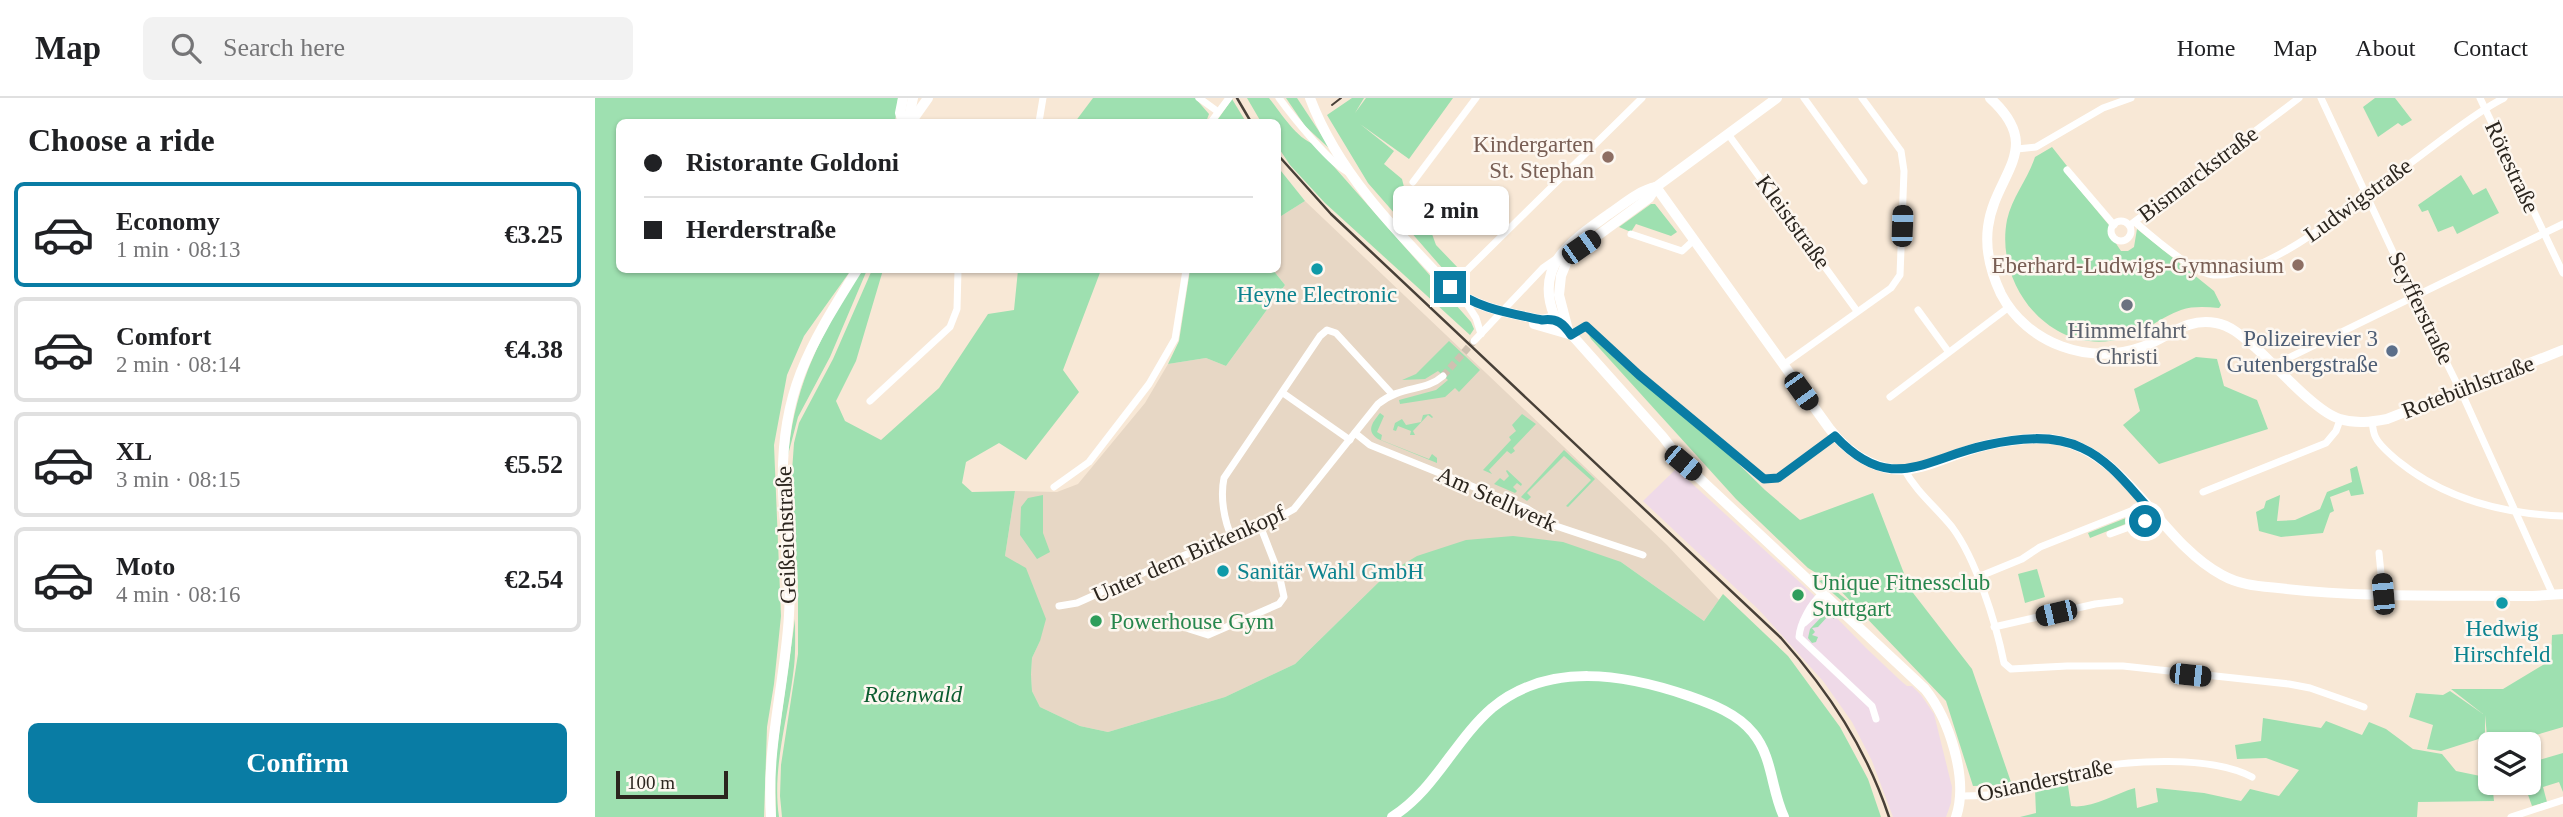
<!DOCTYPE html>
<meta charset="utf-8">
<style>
body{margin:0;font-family:Georgia,serif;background:#f2f2f2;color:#202124;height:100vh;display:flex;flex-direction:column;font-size:26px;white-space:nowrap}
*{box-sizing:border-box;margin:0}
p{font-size:23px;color:#757577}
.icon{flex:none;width:38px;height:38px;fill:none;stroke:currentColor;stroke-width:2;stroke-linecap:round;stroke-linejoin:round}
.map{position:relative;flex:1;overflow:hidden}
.side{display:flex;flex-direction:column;background:#fff;width:595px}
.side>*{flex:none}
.hud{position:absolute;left:21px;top:21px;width:665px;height:154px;border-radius:10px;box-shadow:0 2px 5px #0004;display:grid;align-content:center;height:154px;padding:0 28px;background:#fff}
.controls{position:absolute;left:1883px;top:634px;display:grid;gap:14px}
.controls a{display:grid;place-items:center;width:63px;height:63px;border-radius:10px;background:#fff;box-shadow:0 2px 5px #0004;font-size:35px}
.scale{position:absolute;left:21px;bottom:18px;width:112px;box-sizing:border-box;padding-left:7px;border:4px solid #2b251e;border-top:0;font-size:19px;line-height:24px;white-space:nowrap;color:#2b251e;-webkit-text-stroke:5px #fdf7f0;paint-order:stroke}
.end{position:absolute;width:32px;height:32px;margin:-16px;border:9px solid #097ca4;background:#fff;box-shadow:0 0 0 4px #fff}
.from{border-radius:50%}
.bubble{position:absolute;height:49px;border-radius:10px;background:#fff;box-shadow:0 2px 5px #0004;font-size:23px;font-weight:700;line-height:49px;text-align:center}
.car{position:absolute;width:21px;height:42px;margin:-21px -10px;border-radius:9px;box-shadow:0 0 5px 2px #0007;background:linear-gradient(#222 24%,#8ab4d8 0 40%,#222 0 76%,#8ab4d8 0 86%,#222 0)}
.hud b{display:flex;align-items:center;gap:24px;height:66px;font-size:26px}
.hud b+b{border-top:2px solid #e0e0e0}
.hud i{width:18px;height:18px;background:#202124}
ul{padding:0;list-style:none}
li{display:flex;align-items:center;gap:21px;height:105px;margin:0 14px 10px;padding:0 14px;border:4px solid #e0e0e0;border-radius:10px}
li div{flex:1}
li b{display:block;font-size:26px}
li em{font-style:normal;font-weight:700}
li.active{border-color:#097ca4}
li>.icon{width:63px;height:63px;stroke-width:1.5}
h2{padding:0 28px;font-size:32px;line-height:84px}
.button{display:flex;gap:14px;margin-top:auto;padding:14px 28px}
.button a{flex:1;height:80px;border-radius:10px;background:#097ca4;color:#fff;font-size:28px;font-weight:700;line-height:80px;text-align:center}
header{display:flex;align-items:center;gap:42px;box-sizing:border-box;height:98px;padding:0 35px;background:#fff;border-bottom:2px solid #e0e0e0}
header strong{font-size:33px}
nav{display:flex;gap:38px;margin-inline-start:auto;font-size:24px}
.search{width:490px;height:63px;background:#f2f2f2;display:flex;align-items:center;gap:18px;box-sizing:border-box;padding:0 24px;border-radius:10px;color:#757577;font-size:26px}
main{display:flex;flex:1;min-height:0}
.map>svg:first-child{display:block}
.commercial{fill:#efdae8}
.industrial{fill:#e7d7c5}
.green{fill:#9ee0b0}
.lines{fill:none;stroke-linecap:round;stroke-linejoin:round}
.street-tunnel{stroke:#cfc1b1;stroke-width:7;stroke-dasharray:7 3.5;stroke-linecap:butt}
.street{stroke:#fff;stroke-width:7}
.secondary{stroke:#fff;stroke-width:10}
.tram{stroke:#484038;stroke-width:2}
.rail{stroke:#484038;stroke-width:2.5}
.route{stroke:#097ca4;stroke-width:9}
.education-dot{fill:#8d6e63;stroke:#fdf7f0;stroke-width:2.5}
.culture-dot{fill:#0f9aa8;stroke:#fdf7f0;stroke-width:2.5}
.worship-dot{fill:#6b7280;stroke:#fdf7f0;stroke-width:2.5}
.service-dot{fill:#5c6f8a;stroke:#fdf7f0;stroke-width:2.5}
.leisure-dot{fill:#2e9e5b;stroke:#fdf7f0;stroke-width:2.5}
.labels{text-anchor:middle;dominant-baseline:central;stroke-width:5;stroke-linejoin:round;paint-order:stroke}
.education-label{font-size:23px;fill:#785e54;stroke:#fdf7f0;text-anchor:end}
.street-label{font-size:23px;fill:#2b251e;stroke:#fdf7f0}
.culture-label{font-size:23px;fill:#0d838f;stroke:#fdf7f0}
.worship-label{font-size:23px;fill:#5b616d;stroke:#fdf7f0}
.service-label{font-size:23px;fill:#4e5e75;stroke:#fdf7f0;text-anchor:end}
.leisure-label{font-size:23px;fill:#27864d;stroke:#fdf7f0;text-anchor:start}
.park-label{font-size:23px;font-style:italic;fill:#0c5d30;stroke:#fdf7f0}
</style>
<header>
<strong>Map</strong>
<div class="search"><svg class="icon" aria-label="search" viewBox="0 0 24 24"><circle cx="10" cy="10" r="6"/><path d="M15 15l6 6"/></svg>Search here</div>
<nav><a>Home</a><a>Map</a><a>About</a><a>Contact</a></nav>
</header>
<main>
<section class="side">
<h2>Choose a ride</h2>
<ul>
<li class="active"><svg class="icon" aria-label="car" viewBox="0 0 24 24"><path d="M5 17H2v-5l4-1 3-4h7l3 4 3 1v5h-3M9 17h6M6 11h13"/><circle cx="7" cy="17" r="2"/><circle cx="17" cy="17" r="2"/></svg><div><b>Economy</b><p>1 min · 08:13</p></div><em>€3.25</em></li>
<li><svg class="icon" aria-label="car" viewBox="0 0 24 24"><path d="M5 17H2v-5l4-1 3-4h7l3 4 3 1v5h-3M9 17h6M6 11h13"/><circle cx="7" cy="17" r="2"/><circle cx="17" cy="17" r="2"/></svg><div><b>Comfort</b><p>2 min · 08:14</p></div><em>€4.38</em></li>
<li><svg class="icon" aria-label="car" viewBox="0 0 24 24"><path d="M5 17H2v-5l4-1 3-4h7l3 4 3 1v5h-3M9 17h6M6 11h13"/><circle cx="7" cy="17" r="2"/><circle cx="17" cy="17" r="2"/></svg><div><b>XL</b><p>3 min · 08:15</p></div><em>€5.52</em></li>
<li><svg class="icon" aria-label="car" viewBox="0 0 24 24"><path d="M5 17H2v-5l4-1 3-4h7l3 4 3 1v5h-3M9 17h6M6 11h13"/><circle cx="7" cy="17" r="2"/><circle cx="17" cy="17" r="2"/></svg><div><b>Moto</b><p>4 min · 08:16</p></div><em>€2.54</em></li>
</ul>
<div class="button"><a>Confirm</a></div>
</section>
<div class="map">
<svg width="1968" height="719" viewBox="0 0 1968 719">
<rect width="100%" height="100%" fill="#f8e8d6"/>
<!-- commercial -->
<polygon class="commercial" points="1081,371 1234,511 1232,513 1236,514 1271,550 1306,583 1312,588 1317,588 1326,597 1339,616 1357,689 1356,705 1351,719 1298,719 1277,663 1257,624 1228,583 1164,512 1048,403"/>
<!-- industrial -->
<polygon class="industrial" points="710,103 1072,447 1124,502 1109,523 1026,464 792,476 700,566 630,599 513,634 485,628 445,609 437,593 436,578 437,560 445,543 410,458 420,393 462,394 483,386 550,305 573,266 611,260 631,268 690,187 678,172 682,172 683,120"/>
<!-- green -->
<g class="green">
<polygon points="0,0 303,0 300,24 24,24 24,172 256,172 209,238 192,277 179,347 186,518 179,586 172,629 169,719 0,719"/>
<polygon points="498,0 600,0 614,16 611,24 480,24"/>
<path d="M 652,0 L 674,0 C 686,15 701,40 719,46 L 876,224 L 879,231 L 875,237 L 730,105 L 695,67 L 683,49 L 682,24 L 666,24 Z"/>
<polygon points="691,0 702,0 737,53 710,28"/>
<polygon points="757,0 769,0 760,15 771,0 858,0 814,61 765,26 799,53 789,66 807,81 814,109 829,114 841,147 865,172 856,180 773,85 732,17"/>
<polygon points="1780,0 1800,0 1817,22 1807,28 1803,25 1783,39 1768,9"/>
<polygon points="637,1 651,24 621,24"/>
<path d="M 1457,49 L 1472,68 L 1469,73 L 1518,132 L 1518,141 L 1526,153 L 1533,153 L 1539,149 L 1542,131 L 1619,193 L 1626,207 L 1624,210 C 1611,209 1598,208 1586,212 C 1566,219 1550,234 1529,240 C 1458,261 1399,189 1412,122 C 1417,99 1433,81 1440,59 Z"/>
<polygon points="682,68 710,103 683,120 682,120"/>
<polygon points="1866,77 1878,97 1891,90 1904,115 1862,136 1858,128 1843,134 1833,112 1827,114 1823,107"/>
<polygon points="1056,106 1060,106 1082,134 1076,138 1041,126 1036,134 1024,129"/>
<path d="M 267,172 L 272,172 L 235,259 L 203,319 L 193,357 C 201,281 227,235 267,172 Z"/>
<polygon points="277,172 288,172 261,263 241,303 250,323 286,342 344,290 393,216 419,212 423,172 506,172 468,272 484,294 431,362 404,345 371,364 367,385 377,394 420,393 410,458 431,470 451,521 445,543 437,560 436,577 437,593 445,609 485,628 513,634 630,599 700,566 792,476 822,458 871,442 918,438 968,444 1026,464 1109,523 1128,496 1193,558 1245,629 1273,681 1286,719 187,719 185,698 186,667 203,556 203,487 196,388 199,345 204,325 238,261"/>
<polygon points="595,172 678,172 690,187 631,268 611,260 573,266 584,243"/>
<polygon points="993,235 1045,283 1117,340 1170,392 1205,422 1278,395 1315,491 1377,571 1417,687 1378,688 1351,603 1239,486 1213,470 1141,401 996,241"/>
<polygon points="854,243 885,272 864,294 860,290 850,299 805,306 804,302 841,292 853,282 843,273 830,281 807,282 821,276"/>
<polygon points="1601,259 1622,261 1629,288 1662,302 1673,331 1564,366 1528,327 1545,313 1539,291"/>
<path d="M 785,315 L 789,318 L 782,334 L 787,337 L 786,342 L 834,361 L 837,356 L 842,360 L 842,365 L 783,341 C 771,333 777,325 785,315 Z"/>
<polygon points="835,316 838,319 837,320 833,317 818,333 820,337 815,337 816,333 803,328 801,333 798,332 800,325 807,321 811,327 826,324 828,317"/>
<polygon points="927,316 941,326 918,350 920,353 916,356 912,353 894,372 897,376 888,372 916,342 914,339 921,333 917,327"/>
<polygon points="969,352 1000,381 973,409 971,408 996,382 969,358 932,395 936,399 932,403 926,399"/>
<polygon points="1762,368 1769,396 1756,398 1754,392 1735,399 1739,413 1735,415 1728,435 1686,439 1664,433 1661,414 1669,410 1671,403 1685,397 1682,423 1700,422 1725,411 1732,394 1757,384 1755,371"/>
<polygon points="912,372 927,386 926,388 922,385 918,389 922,393 920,395 899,386 905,380 909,383 914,378 911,373"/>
<polygon points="448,397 448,435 455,454 442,461 425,437 426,409 433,400"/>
<polygon points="1546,414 1548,419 1495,440 1493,435"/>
<polygon points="1442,471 1450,499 1430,505 1423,476"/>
<polygon points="1227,482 1252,502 1272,525 1224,483"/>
<polygon points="1231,514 1240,519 1239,521 1234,517 1223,529 1217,530 1220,534 1217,537 1223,539 1221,544 1217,545 1213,540 1215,531"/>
<path d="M 200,521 C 200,540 201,558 198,577 C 192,624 177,671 184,719 L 181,719 L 180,670 L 183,643 Z"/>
<polygon points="1968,536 1968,629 1934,639 1911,640 1910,646 1895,646 1895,656 1885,656 1892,638 1890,617 1890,639 1846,653 1832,651 1838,627 1814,619 1821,595 1848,597 1855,593 1888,616 1856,591 1908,591 1956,562 1957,537"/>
<path d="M 1668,620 L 1726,630 L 1731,623 L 1767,637 L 1774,624 L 1791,631 L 1818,651 L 1847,656 L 1861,673 L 1895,680 L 1895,684 L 1934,684 L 1934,665 L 1968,655 L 1968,694 L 1964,684 L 1948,689 L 1952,704 L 1937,708 L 1932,694 L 1926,694 L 1921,688 L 1898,694 L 1899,703 L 1823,704 L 1822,719 L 1425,719 L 1441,715 L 1440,691 L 1472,681 L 1476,708 C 1497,711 1519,696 1540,690 L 1542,710 L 1563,704 L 1561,690 L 1609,695 L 1646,703 L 1655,691 L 1684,698 L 1704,672 L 1671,660 L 1642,661 L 1640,647 L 1666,643 Z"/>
</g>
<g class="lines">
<!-- street-tunnel -->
<polyline class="street-tunnel" points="848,278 879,243"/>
<!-- street -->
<g class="street">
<polyline points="604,0 622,13"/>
<path d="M 684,0 C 697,18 737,68 755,75"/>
<polyline points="1209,0 1269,83"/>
<polyline points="1726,0 1819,199 1869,300 1958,497"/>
<polyline points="1885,0 1968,175"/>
<polyline points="444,24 448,0"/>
<polyline points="616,24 634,0"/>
<polyline points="1133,36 1262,213"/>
<polyline points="1422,51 1441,49 1508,10 1536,0"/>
<polyline points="1472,72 1519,127"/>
<polyline points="818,84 881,0"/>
<circle cx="1526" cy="133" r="10"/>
<path d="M 1540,124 C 1556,138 1595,171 1614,176 C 1678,192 1844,32 1909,0"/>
<polyline points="1535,127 1704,0"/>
<polyline points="1036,136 1087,153 1099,142"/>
<polyline points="855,189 1047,0"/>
<polyline points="867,198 881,220 886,236"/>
<polyline points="1323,212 1353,253"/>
<polyline points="977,237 991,228 1030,265 1169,381 1183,380 1240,338"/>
<polyline points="879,243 948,170 961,161"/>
<polyline points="1188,267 1296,190 1305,177 1309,73 1306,53 1267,0"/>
<polyline points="1679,267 1968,126"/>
<polyline points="688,295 755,342"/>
<polyline points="1295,299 1414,209"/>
<polyline points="275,303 355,229 362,211 363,172"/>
<path d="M 1777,324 C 1778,329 1778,335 1781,340 C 1785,348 1796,357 1803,363 C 1850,401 1909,416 1968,418"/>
<polyline points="760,335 775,347 931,410 958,427 1048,457"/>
<path d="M 1309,371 C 1322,395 1341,409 1357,429 C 1381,461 1401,525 1409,565 L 1416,571 L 1472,568 L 1528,568 L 1694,586 L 1715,590 L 1769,609"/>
<polyline points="459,389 494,364 554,286 580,241 591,172"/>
<polyline points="1608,394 1731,345 1741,333 1745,322"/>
<polyline points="1515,436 1562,419"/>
<path d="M 637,440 C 629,422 625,399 629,380 L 725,238 L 732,232 L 741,235 L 797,296"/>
<polyline points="1784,455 1788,496"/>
<polyline points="1383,479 1427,461 1445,449 1551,407"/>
<path d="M 1227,496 C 1216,505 1205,525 1204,539 L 1277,608 L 1281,621"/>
<path d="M 464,508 L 482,505 C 516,490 550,473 585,459 C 624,443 663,433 699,411 L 783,306 C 806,287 830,294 848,278"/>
<polyline points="1209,525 1234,503"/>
<polyline points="1399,529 1500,506 1525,503"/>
<polyline points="594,531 613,537 684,506 689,499 684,476 666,430"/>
<path d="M 1366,698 C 1382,698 1399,697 1414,694 C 1439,688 1462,677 1487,672 C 1532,662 1616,657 1657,679"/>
<polyline points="1916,719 1968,702"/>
</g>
<!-- secondary -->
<g class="secondary">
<path d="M 715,0 C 743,75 801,133 855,189 C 882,211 915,215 947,222 L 956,220 L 963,222"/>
<path d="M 1395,0 C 1451,51 1400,75 1393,129 C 1390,152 1396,175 1406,196 C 1432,246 1495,268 1547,249 C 1573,240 1591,219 1621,225 C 1637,228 1648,239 1661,250 C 1681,268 1721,314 1745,321 C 1761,326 1776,324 1792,321 L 1968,252"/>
<polyline points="308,24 305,15 308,0"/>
<polyline points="313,24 318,0"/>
<polyline points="316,24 333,0"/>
<path d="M 1061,89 L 1234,330 C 1256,359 1289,379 1326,369 C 1348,363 1369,352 1392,347 C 1411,343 1435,339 1455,341 C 1531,349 1563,443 1627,477 C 1645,487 1663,488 1683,490 C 1767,500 1853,497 1938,498 L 1968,496"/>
<path d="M 1061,89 C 1043,93 1029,106 1014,116 C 978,142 939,166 959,217 L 1068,339 L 1088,365 L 1330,591 C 1354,621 1374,681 1361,719"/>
<polyline points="939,226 977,237"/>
<polyline points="973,232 964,197 966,178 972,163 987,149 1054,100 1061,89 1182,0"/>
<path d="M 176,719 C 171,647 190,587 194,517 C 197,475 189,432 188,390 C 185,295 214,249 262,172"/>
<path d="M 797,719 C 840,692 859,643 897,610 C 954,563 1030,576 1094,598 C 1117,606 1143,616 1158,635 C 1178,659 1176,692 1189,719"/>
</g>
<!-- tram -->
<polyline class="tram" points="737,7 746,0"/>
<!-- rail -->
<g class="rail">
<polyline points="642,0 656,24"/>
<path d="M 682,56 L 736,116 L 1186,540 C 1234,594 1271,650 1294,719"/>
</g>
</g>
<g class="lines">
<!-- route -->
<path class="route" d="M 855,189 C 882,211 915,215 947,222 C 962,220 968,225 976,237 L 991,228 L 1044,277 L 1169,381 L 1183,380 L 1240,338 C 1296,398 1330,360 1392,347 C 1423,340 1458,336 1487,350 C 1518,364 1538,395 1562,419 L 1550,423"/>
</g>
<!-- markers -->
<g class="education-dot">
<circle cx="1013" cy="59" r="7"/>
<circle cx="1703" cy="167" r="7"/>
</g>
<g class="culture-dot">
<circle cx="722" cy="171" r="7"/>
<circle cx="628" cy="473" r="7"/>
<circle cx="1907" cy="505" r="7"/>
</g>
<circle class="worship-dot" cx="1532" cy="207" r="7"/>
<circle class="service-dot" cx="1797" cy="253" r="7"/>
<g class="leisure-dot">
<circle cx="1203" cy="497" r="7"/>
<circle cx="501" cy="523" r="7"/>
</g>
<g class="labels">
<!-- education labels -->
<g class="education-label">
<text x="999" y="46">Kindergarten<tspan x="999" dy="26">St. Stephan</tspan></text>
<text x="1689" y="167">Eberhard-Ludwigs-Gymnasium</text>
</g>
<!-- street labels -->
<g class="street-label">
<text transform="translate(1917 69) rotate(65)">Rötestraße</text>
<text transform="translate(1603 76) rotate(-37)">Bismarckstraße</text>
<text transform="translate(1763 102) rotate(-36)">Ludwigstraße</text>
<text transform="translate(1198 124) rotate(54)">Kleiststraße</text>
<text transform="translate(1826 210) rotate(64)">Seyfferstraße</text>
<text transform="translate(1873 289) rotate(-21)">Rotebühlstraße</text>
<text transform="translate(902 401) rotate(24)">Am Stellwerk</text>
<text transform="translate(191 437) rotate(-92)">Geißeichstraße</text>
<text transform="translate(594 456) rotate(-24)">Unter dem Birkenkopf</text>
<text transform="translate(1450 682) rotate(-12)">Osianderstraße</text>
</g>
<!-- culture labels -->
<g class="culture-label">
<text x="722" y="196">Heyne Electronic</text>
<text x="642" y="473" text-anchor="start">Sanitär Wahl GmbH</text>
<text x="1907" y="530">Hedwig<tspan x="1907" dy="26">Hirschfeld</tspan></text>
</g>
<!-- worship labels -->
<g class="worship-label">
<text x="1532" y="232">Himmelfahrt<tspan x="1532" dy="26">Christi</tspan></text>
</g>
<!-- service labels -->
<g class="service-label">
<text x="1783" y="240">Polizeirevier 3<tspan x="1783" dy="26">Gutenbergstraße</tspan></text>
</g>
<!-- leisure labels -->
<g class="leisure-label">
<text x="1217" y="484">Unique Fitnessclub<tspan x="1217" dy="26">Stuttgart</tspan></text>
<text x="515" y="523">Powerhouse Gym</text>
</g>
<!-- park labels -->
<g class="park-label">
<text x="318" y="596">Rotenwald</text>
</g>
</g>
</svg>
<div class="controls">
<a><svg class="icon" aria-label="layers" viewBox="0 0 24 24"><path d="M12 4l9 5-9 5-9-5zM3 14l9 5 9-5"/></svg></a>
</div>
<div class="scale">100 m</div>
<i class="end from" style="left:1550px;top:423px"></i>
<i class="end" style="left:855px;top:189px"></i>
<div class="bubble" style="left:798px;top:88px;width:116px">2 min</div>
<i class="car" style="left:1307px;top:128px;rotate:2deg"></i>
<i class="car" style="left:986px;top:149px;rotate:55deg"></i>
<i class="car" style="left:1206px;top:293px;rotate:144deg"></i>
<i class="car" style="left:1088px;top:365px;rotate:130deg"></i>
<i class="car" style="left:1788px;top:496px;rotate:355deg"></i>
<i class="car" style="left:1461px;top:515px;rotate:257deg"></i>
<i class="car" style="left:1595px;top:577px;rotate:96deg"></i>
<div class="hud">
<b><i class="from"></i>Ristorante Goldoni</b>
<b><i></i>Herderstraße</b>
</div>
</div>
</main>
